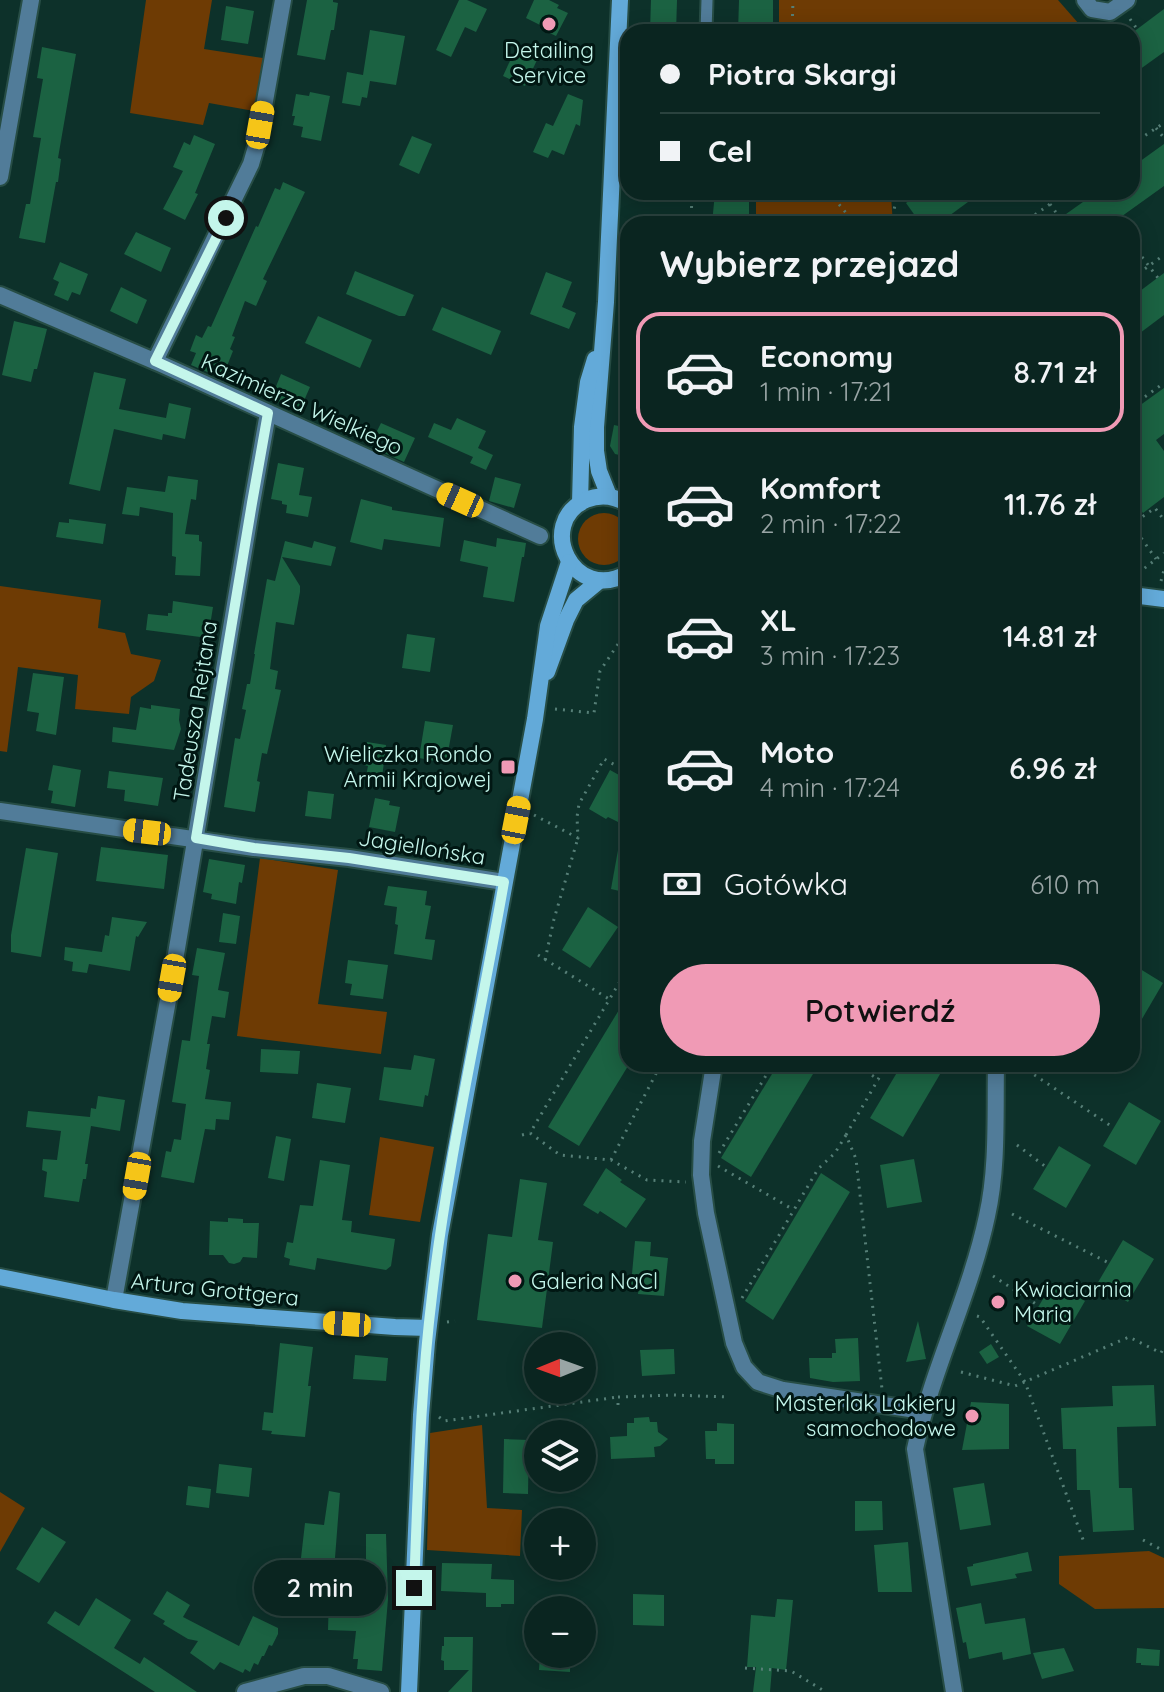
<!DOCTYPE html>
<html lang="pl">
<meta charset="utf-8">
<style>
body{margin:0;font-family:Quicksand,sans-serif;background:#132d29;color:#f1f3f6;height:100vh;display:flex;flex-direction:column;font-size:30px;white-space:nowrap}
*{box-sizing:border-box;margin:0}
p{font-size:26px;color:#99a5a5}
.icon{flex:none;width:44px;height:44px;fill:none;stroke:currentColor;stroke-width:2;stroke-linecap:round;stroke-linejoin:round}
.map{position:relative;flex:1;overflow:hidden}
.sheet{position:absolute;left:620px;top:216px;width:520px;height:856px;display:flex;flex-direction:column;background:#0a2520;border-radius:24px;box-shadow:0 4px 20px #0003,0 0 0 2px #2a423e}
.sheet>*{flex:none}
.hud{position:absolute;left:620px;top:24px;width:520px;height:176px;border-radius:24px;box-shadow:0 4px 20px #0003,0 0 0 2px #2a423e;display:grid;align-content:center;height:176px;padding:0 40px;background:#0a2520}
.needle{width:52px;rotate:269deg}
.buttons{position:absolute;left:524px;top:1332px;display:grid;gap:16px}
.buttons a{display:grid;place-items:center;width:72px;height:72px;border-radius:50%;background:#0a2520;box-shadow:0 4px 20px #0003,0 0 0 2px #2a423e;font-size:40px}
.end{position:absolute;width:36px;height:36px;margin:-18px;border:10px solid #c4f6eb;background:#111;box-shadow:0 0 0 4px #111}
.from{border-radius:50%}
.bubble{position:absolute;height:56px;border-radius:28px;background:#0a2520;box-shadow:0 4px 20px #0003,0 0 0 2px #2a423e;font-size:26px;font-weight:600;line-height:56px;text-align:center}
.car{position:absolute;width:24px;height:48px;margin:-24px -12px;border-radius:10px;box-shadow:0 0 6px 2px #0007;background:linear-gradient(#f5c518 24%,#345 0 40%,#f5c518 0 76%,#345 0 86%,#f5c518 0)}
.hud b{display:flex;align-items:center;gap:28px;height:76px;font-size:30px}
.hud b+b{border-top:2px solid #2a423e}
.hud i{width:20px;height:20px;background:#f1f3f6}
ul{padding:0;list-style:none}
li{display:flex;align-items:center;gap:24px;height:120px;margin:0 16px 12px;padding:0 24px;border:4px solid transparent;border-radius:24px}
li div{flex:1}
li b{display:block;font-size:30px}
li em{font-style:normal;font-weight:600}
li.selected{border-color:#f09ab5}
li>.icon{width:72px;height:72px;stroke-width:1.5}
h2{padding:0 40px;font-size:36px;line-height:96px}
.pay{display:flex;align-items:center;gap:20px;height:88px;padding:0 40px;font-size:30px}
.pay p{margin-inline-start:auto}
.button{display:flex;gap:16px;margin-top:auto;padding:16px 40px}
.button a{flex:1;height:92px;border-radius:48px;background:#f09ab5;color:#111;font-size:32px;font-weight:600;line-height:92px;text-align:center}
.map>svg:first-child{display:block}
.green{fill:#6e3b04}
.building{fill:#1b6242}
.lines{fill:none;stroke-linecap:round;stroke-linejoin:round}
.lane-casing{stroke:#274d45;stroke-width:15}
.street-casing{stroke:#274d45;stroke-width:20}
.secondary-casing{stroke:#274d45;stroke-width:20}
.path{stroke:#567f77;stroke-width:3;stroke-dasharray:2 6;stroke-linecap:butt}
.lane{stroke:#517c99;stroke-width:11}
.street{stroke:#517c99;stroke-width:16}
.secondary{stroke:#63aad9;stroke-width:16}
.route{stroke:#c4f6eb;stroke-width:10}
.poi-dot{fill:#f09ab5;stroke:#011713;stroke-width:3}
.labels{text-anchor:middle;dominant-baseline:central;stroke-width:6;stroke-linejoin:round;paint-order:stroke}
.poi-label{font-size:22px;fill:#c4f6eb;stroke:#011713;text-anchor:end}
.street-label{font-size:22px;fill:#c4f6eb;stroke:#011713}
</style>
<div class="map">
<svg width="1164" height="1692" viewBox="0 0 1164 1692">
<rect width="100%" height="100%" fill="#0d312a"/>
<!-- green -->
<g class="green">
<polygon points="146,0 212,0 204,49 263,58 254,111 209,103 203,125 130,113"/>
<polygon points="779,0 1058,0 1086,32 779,32"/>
<polygon points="756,192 893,192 891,196 893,224 756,224"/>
<circle cx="604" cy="539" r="26"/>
<polygon points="0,586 101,600 98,628 125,633 131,654 161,660 154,681 131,697 129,714 75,709 78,675 18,667 7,752 0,751"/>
<polygon points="260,858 338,870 318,1004 387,1012 381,1054 237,1036"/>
<polygon points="380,1137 434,1147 420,1222 369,1215"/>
<polygon points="482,1425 487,1508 522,1510 520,1556 427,1550 430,1433"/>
<polygon points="0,1492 25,1508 0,1552"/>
<polygon points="1149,1551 1164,1558 1164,1608 1095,1609 1059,1584 1059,1556"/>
</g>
<!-- building -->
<g class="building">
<polygon points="307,0 333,0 333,2 338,3 334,30 331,30 325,60 297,55"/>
<polygon points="459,0 467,0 487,9 476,32 465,27 451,57 436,50"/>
<polygon points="534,0 549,0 559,5 557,8 568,13 556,36 543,30 544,27 526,18"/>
<polygon points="651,0 677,0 676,32 650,31"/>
<polygon points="739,0 773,0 773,32 738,32"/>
<polygon points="226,6 254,11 248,44 221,40"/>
<polygon points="1164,9 1164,52 1132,75 1132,33"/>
<polygon points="370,30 405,36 396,85 370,81 367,98 362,97 360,106 342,103 347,72 363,75"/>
<polygon points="42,47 76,54 58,158 61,159 58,182 56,182 45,243 19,238 26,204 30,204 41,138 33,137 43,79 37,78"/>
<polygon points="515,50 537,60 525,86 503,76"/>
<polygon points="310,92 330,96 321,141 301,137 303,127 293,125 295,116 292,116 296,94 309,96"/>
<polygon points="568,94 583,100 580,126 576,124 564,155 552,150 548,158 533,152 546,123 553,126"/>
<polygon points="194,135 215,144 195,193 198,194 185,220 163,209 183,171 173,167 184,142 190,145"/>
<polygon points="412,136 432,144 419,174 399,165"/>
<polygon points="1164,144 1164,186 1111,224 1052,224 1097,192 1132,192 1132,167"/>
<polygon points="283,182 305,192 263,279 267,281 256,306 245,301 232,336 235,337 230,349 233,351 227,366 224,365 219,377 191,365 196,353 190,351 196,335 202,338 208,326 211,327 256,226 258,227 275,188 280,190"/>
<polygon points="715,192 744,192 744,199 749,200 749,218 747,218 747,224 712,224"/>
<polygon points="921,192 961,192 968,202 938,224 921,224 906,203"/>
<polygon points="136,232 171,248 161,272 124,254"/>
<polygon points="60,262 88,274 80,295 72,292 68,301 54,295 59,282 53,279"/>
<polygon points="355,271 414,295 405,316 399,316 346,294"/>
<polygon points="546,272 572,282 562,307 576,313 569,329 530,314"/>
<polygon points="1164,273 1164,315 1132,339 1132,297"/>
<polygon points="121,287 147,300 137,324 110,311"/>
<polygon points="442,307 501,331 491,355 432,330"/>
<polygon points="318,316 372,340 360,368 305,343"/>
<polygon points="14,321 47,329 37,369 34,369 31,382 2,375"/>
<polygon points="94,372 126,379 119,409 166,418 169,403 191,408 185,439 163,434 162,440 114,429 100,491 69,484"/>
<polygon points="281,374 310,387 299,412 271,399"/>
<polygon points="1164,388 1164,434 1156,440 1164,451 1164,497 1143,513 1132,498 1132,455 1140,449 1132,438 1132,411"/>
<polygon points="457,418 486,431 478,448 493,455 486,470 470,463 473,457 428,437 434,423 451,430"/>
<polygon points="381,423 415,438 404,462 382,452 386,442 374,437"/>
<polygon points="614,425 628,428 628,457 615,454 610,446"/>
<polygon points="278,463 304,468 299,495 312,497 308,517 286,513 287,505 282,504 282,501 271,499"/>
<polygon points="168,476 198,480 196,500 191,499 185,534 199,535 199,541 202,542 200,576 175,575 176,557 172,556 173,513 140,507 139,516 122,514 127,487 165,492"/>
<polygon points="495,477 521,484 514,508 489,501"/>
<polygon points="361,499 392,507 392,510 444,518 440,547 384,539 382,550 350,542"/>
<polygon points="69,519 106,524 103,544 56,537 59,522 69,523"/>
<polygon points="497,538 526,543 524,557 522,557 514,602 483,597 488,567 460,561 464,540 496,547"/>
<polygon points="285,541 312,548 314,541 336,547 331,566 282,557 300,586 300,592 294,625 276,622 270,669 278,671 275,689 281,690 267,754 262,753 257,781 260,782 255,812 224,807 235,738 240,739 246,710 242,709 247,684 250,684 255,654 254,654 267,579 275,581"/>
<polygon points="173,601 213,607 208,638 146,630 148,614 168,616 168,613 172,613"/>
<polygon points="407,634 435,638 430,672 402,668"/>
<polygon points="33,673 64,677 56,735 36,731 39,713 27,711"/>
<polygon points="151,705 180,709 179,720 181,729 174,750 112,742 113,727 136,730 140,707 151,709"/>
<polygon points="425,721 453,725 446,763 419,758"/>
<polygon points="367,742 386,745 382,778 366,776 368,766 364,765"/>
<polygon points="53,765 81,770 75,807 51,803 53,791 48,790"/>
<polygon points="610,770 628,780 628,827 608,817 606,819 589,809"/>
<polygon points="109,771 163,778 158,806 124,801 125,790 107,788"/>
<polygon points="308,791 334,794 331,819 305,816"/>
<polygon points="375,798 390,801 389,805 400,807 395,832 369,827"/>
<polygon points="620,839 628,840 628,893 611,889"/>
<polygon points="101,847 168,855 164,889 96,881"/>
<polygon points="26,848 58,853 41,957 11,952 11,935"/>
<polygon points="209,859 245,865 242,883 239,882 236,904 211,899 212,894 203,892"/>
<polygon points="388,886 427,891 425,905 431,906 425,939 435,940 432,960 394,954 398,925 395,924 397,907 384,905"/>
<polygon points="588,907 618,927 590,968 562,950"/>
<polygon points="223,913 240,916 236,944 219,942"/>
<polygon points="112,917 147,922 138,937 136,936 130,971 89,964 87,973 72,971 73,962 64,960 65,947 102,952 105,935 109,936"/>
<polygon points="197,948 225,953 218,990 229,992 225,1018 212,1016 207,1044 210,1044 206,1069 210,1070 205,1099 231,1102 229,1120 216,1119 215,1130 205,1129 194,1183 161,1177 166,1151 171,1152 174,1139 181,1140 186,1104 172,1102 182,1040 190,1041 199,976 192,975"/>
<polygon points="348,960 388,965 383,999 350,995 352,984 345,983"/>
<polygon points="1132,964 1163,983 1132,1036"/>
<polygon points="628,995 628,1066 579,1146 548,1127"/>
<polygon points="261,1049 300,1051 298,1074 260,1072"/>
<polygon points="414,1055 435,1059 428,1096 425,1095 423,1107 379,1100 384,1067 411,1070"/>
<polygon points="778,1064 819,1064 751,1177 721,1158"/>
<polygon points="902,1064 946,1064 903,1137 870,1118"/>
<polygon points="317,1083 351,1088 345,1123 312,1118"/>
<polygon points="98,1096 125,1100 120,1131 91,1126 85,1164 88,1164 86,1179 83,1179 79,1202 44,1197 47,1172 42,1170 43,1159 57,1160 61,1131 26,1127 28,1111 90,1117 91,1108 96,1109"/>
<polygon points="1129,1102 1161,1121 1136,1165 1103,1146"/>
<polygon points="276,1136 291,1139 284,1181 268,1178"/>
<polygon points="1059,1146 1091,1165 1066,1208 1033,1189"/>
<polygon points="914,1159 922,1202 887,1208 880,1165"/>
<polygon points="320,1160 350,1165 342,1220 352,1221 351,1232 395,1239 391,1266 386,1270 317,1258 315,1270 289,1265 290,1259 284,1257 287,1242 293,1243 300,1205 313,1206"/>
<polygon points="606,1168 622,1180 620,1182 646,1199 626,1228 600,1211 598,1214 583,1205"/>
<polygon points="821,1173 850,1192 773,1320 745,1301"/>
<polygon points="520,1179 547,1183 538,1240 553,1242 542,1328 477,1320 488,1234 512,1237"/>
<polygon points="228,1218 243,1219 243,1223 259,1223 257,1258 243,1257 240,1262 234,1264 229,1263 223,1255 209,1255 210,1221 228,1222"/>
<polygon points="1123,1240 1154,1259 1128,1302 1097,1284"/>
<polygon points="635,1241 651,1242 650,1256 668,1258 664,1296 638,1294 639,1286 631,1285"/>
<polygon points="1053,1282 1085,1301 1060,1344 1027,1326"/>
<polygon points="918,1321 926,1359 906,1362"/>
<polygon points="858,1338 860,1381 833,1382 810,1378 809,1358 832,1358 832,1353 836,1353 835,1339"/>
<polygon points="280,1343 313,1347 308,1386 311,1386 305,1437 271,1434 272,1431 262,1430 264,1412 273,1413"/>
<polygon points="991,1344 999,1357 987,1364 979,1352"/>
<polygon points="674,1349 675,1374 642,1376 640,1350"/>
<polygon points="355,1355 388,1358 386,1381 353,1379"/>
<polygon points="1154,1385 1156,1426 1117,1427 1119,1488 1132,1488 1134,1530 1093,1532 1090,1490 1077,1490 1076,1449 1063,1449 1061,1408 1113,1406 1112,1386"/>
<polygon points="971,1402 1009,1404 1009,1449 962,1450"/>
<polygon points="649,1417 650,1422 657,1422 658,1432 668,1439 660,1446 654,1447 655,1457 611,1459 610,1437 627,1436 627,1423 634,1423 634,1418"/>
<polygon points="717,1423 734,1424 734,1464 715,1464 715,1459 706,1459 705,1431 717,1431"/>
<polygon points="504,1439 529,1440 528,1494 503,1493"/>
<polygon points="219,1464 252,1468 249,1497 216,1493"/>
<polygon points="984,1483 991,1525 960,1530 953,1488"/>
<polygon points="188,1486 211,1489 209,1508 186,1505"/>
<polygon points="329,1491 340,1493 335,1558 366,1559 366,1534 386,1534 388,1599 382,1671 357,1669 358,1659 353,1659 356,1631 328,1630 329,1596 297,1593 305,1523 324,1525"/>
<polygon points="855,1501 882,1501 883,1530 855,1531"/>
<polygon points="42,1527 66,1542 39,1583 16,1569"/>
<polygon points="908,1542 912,1592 878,1592 874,1545"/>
<polygon points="1028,1552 1032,1571 1015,1574 1017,1578 971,1586 967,1567 973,1566 973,1564"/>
<polygon points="442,1563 492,1564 491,1579 514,1580 514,1604 501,1604 501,1607 486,1607 486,1593 441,1591"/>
<polygon points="167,1591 190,1605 183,1617 239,1646 253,1616 278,1628 278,1634 272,1646 269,1645 264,1656 262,1656 258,1665 254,1663 250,1672 245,1669 243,1673 220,1662 214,1670 190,1653 198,1641 188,1639 163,1624 165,1621 153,1614"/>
<polygon points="633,1594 664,1595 664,1626 633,1625"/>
<polygon points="96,1598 131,1620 114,1648 140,1664 144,1657 197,1692 155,1692 47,1623 55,1611 79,1626"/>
<polygon points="777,1599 793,1600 786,1670 772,1668 770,1692 753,1692 756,1667 747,1667 751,1615 775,1617"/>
<polygon points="981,1603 985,1624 1025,1618 1031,1654 1003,1660 1002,1652 969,1659 966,1642 963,1643 956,1608"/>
<polygon points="444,1637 473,1637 472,1692 448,1692 469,1670 444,1670 444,1661 441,1660 442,1646 444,1646"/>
<polygon points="1064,1648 1074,1671 1042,1679 1033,1653"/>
<polygon points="1137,1648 1160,1650 1159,1666 1141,1665 1141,1663 1136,1663"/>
<polygon points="540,1654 585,1654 570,1666 570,1672 539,1670"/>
</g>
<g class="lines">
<defs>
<polyline id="lane" points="706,32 707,0"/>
<g id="street">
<polyline points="1085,0 1092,9 1110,12 1127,0"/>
<polyline points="0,177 31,0"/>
<polyline points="0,295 161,364 540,536"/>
<polyline points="155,361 251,164 258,140 283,0"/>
<polyline points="0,811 254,848 349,858 504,882"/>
<polyline points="714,1064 702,1141 701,1175 706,1213 734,1343 744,1367 758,1382 783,1390 923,1411"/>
<polyline points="114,1300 172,978 252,503 268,413"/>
<polyline points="245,1692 304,1676 328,1676 381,1692"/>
<path d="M 954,1692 L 915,1449 C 932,1369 970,1296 987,1216 C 998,1167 995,1114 996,1064"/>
</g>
<g id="secondary">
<polyline points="609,496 599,471 596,451 596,427 606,302 620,0"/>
<polyline points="580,503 582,427 588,382 595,359"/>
<path d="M 628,504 C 615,496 600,494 586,500 C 535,523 573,605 628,573"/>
<polyline points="1132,595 1164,599"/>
<polyline points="547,672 566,620 576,600 599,581"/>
<polyline points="0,1277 114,1300 182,1311 395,1327 428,1328"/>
<polyline points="409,1692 421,1415 427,1342 440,1235 535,719 548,626 569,562"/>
</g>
</defs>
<!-- lane casing -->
<use href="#lane" class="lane-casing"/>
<!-- street casing -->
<use href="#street" class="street-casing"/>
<!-- secondary casing -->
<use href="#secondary" class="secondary-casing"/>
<!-- path -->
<g class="path">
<polyline points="1130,19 1137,29"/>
<polyline points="792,32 793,0"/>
<polyline points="1156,128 1164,138"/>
<polyline points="1132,144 1164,123"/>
<polyline points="829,192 855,224"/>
<polyline points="1050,204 1060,218"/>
<polyline points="691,224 692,192"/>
<polyline points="890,224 896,202 905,192"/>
<polyline points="1022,224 1067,192"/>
<polyline points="1142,257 1158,278"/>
<polyline points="1132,278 1164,255"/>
<polyline points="1132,406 1164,383"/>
<polyline points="1132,510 1139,519 1155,508 1164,520"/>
<polyline points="1132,525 1156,559"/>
<polyline points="1132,578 1164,553"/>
<polyline points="1161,581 1164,570"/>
<polyline points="555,709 594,713 600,671 628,629"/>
<polyline points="534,815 578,838 577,817 579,804 604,759 628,772"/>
<polyline points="538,955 609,999"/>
<polyline points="545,960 554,919 578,838"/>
<polyline points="628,968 530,1133 560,1155 611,1160 647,1180 686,1182"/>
<polyline points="854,1064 864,1070"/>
<polyline points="862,1064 864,1070 879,1080"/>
<polyline points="1021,1066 1114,1128"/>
<polyline points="522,1135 530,1133"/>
<polyline points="846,1135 887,1064"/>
<polyline points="1017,1145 1046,1167"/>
<polyline points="719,1153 773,1064"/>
<polyline points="611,1160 661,1064"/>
<polyline points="718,1166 794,1210"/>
<polyline points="1012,1214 1109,1263"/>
<polyline points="993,1276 1039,1306"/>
<polyline points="742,1298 818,1169 835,1153 846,1135 856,1159 882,1389"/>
<polyline points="977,1316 980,1317 1025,1382 1085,1545"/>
<polyline points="447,1322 455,1321"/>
<polyline points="961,1372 1015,1386 1129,1337 1161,1353 1164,1347"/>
<polyline points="618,1405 618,1397 673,1395 729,1397"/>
<polyline points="439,1417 444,1421 618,1397"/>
<polyline points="1143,1540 1164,1551"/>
<polyline points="745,1668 791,1671 826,1692"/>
</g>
<!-- lane -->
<use href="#lane" class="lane"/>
<!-- street -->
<use href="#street" class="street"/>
<!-- secondary -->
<use href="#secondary" class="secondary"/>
</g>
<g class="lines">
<!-- route -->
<path class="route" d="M 226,218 L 155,361 L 268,413 L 252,503 L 196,838 L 254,848 L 349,858 L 504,882 C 480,1020 448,1157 432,1296 C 420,1393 418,1491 414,1588"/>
</g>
<!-- markers -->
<g class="poi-dot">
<circle cx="549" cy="24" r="8"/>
<rect x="500" y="759" width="16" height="16" rx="4"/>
<circle cx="515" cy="1281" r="8"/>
<circle cx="998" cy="1302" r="8"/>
<circle cx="972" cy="1416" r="8"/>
</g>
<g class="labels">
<!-- poi labels -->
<g class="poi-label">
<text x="549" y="50" text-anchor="middle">Detailing<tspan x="549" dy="25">Service</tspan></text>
<text x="492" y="754">Wieliczka Rondo<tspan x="492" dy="25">Armii Krajowej</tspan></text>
<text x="531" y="1281" text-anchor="start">Galeria NaCl</text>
<text x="1014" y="1289" text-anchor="start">Kwiaciarnia<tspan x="1014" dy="25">Maria</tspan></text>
<text x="956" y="1403">Masterlak Lakiery<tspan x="956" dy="25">samochodowe</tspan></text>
</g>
<!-- street labels -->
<g class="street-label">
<text transform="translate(302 404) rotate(24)">Kazimierza Wielkiego</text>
<text transform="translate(195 711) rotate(-81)">Tadeusza Rejtana</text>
<text transform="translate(422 847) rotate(9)">Jagiellońska</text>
<text transform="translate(215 1289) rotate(6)">Artura Grottgera</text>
</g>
</g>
</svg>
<div class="buttons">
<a><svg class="needle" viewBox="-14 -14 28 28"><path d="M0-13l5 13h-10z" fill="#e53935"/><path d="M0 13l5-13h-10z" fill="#99a5a5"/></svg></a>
<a><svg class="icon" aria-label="layers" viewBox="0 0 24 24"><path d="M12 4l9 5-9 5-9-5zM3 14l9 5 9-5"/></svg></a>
<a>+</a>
<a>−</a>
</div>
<i class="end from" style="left:226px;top:218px"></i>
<i class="end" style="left:414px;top:1588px"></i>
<div class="bubble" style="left:254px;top:1560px;width:132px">2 min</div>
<i class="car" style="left:260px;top:125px;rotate:10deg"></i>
<i class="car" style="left:460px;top:500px;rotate:294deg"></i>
<i class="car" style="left:516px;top:820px;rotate:11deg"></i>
<i class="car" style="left:147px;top:832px;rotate:277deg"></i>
<i class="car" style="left:172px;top:978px;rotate:190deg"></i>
<i class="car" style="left:137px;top:1176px;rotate:190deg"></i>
<i class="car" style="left:347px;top:1324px;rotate:274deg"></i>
<div class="hud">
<b><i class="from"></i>Piotra Skargi</b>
<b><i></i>Cel</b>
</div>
<section class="sheet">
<h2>Wybierz przejazd</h2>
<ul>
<li class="selected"><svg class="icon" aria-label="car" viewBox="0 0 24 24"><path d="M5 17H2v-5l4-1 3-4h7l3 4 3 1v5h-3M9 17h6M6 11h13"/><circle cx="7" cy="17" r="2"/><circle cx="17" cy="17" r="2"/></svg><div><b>Economy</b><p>1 min · 17:21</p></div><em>8.71 zł</em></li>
<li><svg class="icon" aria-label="car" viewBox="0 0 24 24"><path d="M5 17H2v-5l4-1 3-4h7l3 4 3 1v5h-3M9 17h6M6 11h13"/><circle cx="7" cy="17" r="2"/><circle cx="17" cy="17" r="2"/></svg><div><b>Komfort</b><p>2 min · 17:22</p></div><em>11.76 zł</em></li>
<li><svg class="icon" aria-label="car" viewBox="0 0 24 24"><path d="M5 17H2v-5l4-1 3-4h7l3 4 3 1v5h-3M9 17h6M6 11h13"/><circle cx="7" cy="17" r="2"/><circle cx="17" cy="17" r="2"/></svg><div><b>XL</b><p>3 min · 17:23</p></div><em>14.81 zł</em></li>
<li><svg class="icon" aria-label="car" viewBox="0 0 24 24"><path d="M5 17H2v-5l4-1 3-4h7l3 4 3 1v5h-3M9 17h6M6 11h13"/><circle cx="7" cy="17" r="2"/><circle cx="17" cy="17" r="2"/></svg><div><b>Moto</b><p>4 min · 17:24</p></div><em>6.96 zł</em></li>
</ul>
<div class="pay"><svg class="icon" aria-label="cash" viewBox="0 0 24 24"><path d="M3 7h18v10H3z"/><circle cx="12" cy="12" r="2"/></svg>Gotówka<p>610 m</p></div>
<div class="button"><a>Potwierdź</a></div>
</section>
</div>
